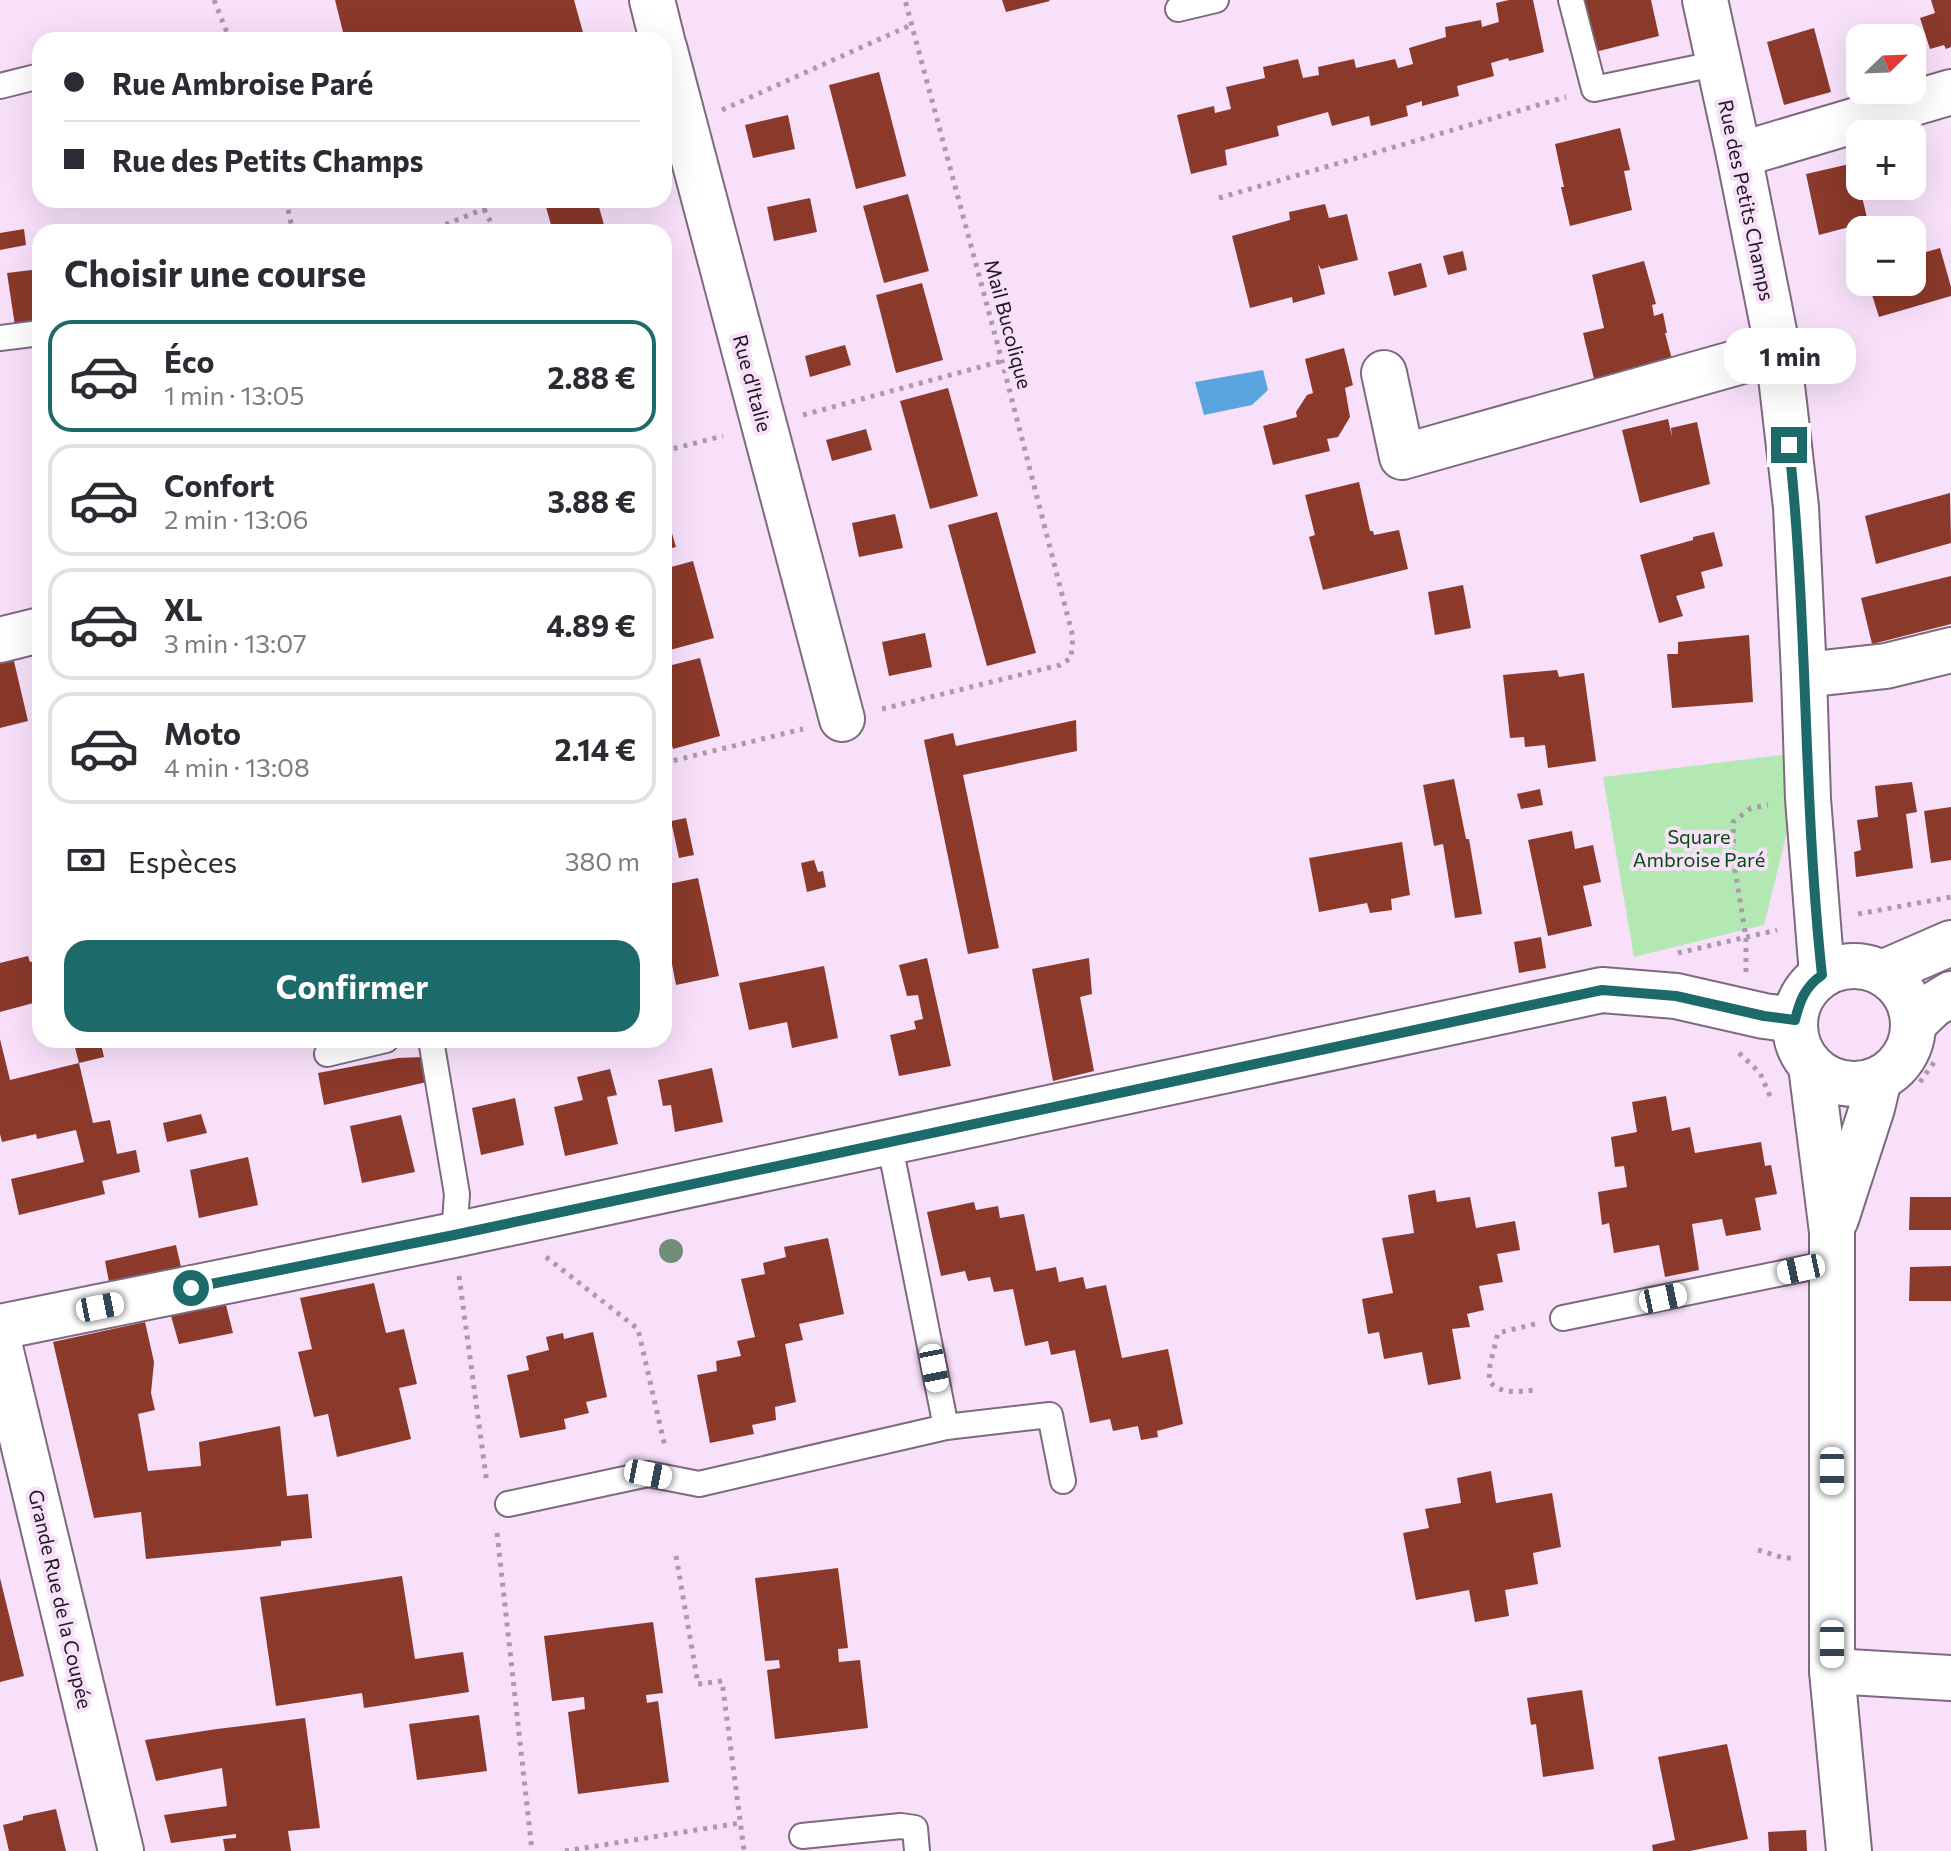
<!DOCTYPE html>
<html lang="fr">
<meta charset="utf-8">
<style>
body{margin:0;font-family:Commissioner,sans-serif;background:#f7f7f7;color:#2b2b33;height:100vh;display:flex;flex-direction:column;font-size:30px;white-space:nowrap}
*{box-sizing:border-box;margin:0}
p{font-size:26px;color:#7c7c81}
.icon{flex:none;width:44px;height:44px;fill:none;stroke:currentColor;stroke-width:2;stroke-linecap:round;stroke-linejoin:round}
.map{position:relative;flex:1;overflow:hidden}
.panel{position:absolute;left:32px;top:224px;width:640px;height:824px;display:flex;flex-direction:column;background:#fff;border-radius:24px;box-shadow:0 8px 32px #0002}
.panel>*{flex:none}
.guide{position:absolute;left:32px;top:32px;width:640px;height:176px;border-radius:24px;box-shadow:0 8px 32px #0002;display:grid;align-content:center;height:176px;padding:0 32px;background:#fff}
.needle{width:52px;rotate:67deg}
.controls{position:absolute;left:1846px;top:24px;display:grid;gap:16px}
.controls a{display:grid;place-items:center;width:80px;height:80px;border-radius:16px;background:#fff;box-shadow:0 8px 32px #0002;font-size:40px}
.end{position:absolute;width:36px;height:36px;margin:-18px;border:10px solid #1d6a6b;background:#fff;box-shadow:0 0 0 4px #fff}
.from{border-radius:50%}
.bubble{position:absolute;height:56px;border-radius:24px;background:#fff;box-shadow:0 8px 32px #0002;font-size:26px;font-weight:700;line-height:56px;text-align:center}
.car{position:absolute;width:24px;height:48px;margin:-24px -12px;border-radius:10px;box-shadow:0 0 6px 2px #0007;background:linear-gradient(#fff 24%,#345 0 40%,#fff 0 76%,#345 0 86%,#fff 0)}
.guide b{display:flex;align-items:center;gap:28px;height:76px;font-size:30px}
.guide b+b{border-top:2px solid #e1e1e2}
.guide i{width:20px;height:20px;background:#2b2b33}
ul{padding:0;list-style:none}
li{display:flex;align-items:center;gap:24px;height:112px;margin:0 16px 12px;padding:0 16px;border:4px solid #e1e1e2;border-radius:24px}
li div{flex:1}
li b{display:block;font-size:30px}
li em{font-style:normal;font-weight:700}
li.current{border-color:#1d6a6b}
li>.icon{width:72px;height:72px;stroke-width:1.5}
h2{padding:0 32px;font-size:36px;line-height:96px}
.pay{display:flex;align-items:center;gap:20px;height:88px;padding:0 32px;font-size:30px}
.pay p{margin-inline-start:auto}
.button{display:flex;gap:16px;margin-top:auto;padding:16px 32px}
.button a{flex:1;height:92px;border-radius:24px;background:#1d6a6b;color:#fff;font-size:32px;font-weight:700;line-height:92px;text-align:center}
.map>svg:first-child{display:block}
.green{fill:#b3e8b2}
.water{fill:#5aa5e0}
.building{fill:#8a392a}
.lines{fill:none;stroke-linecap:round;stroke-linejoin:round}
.lane-casing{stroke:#7d6980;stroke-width:28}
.street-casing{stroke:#7d6980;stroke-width:48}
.secondary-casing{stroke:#7d6980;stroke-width:48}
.path{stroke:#ab99ad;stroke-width:5;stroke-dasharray:4 6;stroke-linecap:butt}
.lane{stroke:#fff;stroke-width:24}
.street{stroke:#fff;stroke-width:44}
.secondary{stroke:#fff;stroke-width:44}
.tree{fill:#708e77}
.route{stroke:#1d6a6b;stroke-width:10}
.labels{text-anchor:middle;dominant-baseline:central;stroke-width:8;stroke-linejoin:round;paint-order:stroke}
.street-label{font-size:20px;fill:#1f1720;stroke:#f8e0fa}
.park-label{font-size:20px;fill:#004b0b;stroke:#f8e0fa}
</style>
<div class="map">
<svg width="1951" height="1851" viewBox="0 0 1951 1851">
<rect width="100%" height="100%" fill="#f8e0fa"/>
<!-- green -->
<polygon class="green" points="1790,754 1793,808 1764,925 1634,957 1603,777"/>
<!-- water -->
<polygon class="water" points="1263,370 1268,390 1252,405 1204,415 1195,382"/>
<!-- building -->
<g class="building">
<polygon points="335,0 574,0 584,36 567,40 345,40"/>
<polygon points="1002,0 1049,0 1050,1 1006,12"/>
<polygon points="1509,0 1533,0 1544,52 1509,61 1508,58 1491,63 1494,76 1457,86 1459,96 1422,106 1422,101 1406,106 1408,116 1371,126 1369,116 1332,126 1328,112 1277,126 1279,136 1225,150 1227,165 1191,174 1177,115 1214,106 1215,113 1231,109 1226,87 1265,78 1263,67 1298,59 1303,78 1319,75 1318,67 1354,59 1356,68 1395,59 1398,68 1413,64 1409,48 1446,37 1445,27 1481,20 1482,27 1499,22 1496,3"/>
<polygon points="1578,0 1651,0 1659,36 1591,53"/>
<polygon points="1931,0 1951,0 1951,47 1946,49 1944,45 1930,49 1920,18 1935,13"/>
<polygon points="1814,28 1831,92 1784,105 1767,42"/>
<polygon points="879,72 906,176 856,189 829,85"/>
<polygon points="788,115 795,149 753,158 745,125"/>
<polygon points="1620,128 1630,170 1624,171 1632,210 1570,226 1561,187 1564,187 1555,144"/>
<polygon points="1854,163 1868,222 1819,235 1806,174"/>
<polygon points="908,194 929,271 884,283 863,206"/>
<polygon points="810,198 817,232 774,241 767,207"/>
<polygon points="544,200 597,200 606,232 553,232"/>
<polygon points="1325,204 1329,218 1347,214 1358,260 1321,269 1318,264 1325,294 1293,303 1292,297 1250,308 1232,236 1290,220 1289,212"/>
<polygon points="24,229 26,245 0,250 0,233"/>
<polygon points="1940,248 1951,287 1951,296 1879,317 1868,282 1912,282 1912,256"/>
<polygon points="1463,251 1467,270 1448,275 1443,256"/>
<polygon points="1644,261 1656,304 1652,305 1654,316 1663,313 1667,333 1665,333 1673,363 1595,383 1583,333 1604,328 1592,275"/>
<polygon points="1421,263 1427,287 1394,296 1388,272"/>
<polygon points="40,269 40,323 15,326 7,273"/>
<polygon points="922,283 943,360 896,373 876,295"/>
<polygon points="845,345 851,365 810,377 805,356"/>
<polygon points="1344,348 1353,385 1345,388 1350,417 1338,437 1327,439 1330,451 1273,465 1263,426 1297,417 1296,412 1307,395 1313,393 1305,359"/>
<polygon points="948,388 978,496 930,509 900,401"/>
<polygon points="1668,419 1672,437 1671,428 1697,422 1710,484 1640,503 1622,430"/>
<polygon points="866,429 872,450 832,461 826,440"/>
<polygon points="1359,482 1370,531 1373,531 1374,535 1399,530 1408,569 1323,590 1309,537 1315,535 1305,495"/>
<polygon points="1950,493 1951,543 1876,564 1865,516"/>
<polygon points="664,506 676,547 664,550"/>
<polygon points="997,512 1036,653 987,666 948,525"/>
<polygon points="895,514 903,548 859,557 852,523"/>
<polygon points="1714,532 1723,566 1701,572 1705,588 1676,596 1683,616 1659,623 1640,555 1693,540 1693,537"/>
<polygon points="693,561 714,638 670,650 664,630 664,569"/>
<polygon points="1951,576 1951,624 1872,644 1861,598"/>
<polygon points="1463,585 1471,628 1435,635 1428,592"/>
<polygon points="925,633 932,667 889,676 882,642"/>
<polygon points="1749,635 1753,702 1672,708 1667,654 1678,654 1678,642"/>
<polygon points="13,657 28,721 0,728 0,661"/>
<polygon points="700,658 720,736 673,749 664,714 664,667"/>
<polygon points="1557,670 1559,677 1584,673 1596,761 1548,768 1545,745 1525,747 1524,737 1510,738 1503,675"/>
<polygon points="1076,720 1077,751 963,775 999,948 968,954 924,740 953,733 956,746"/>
<polygon points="1454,779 1466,839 1469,839 1482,914 1455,918 1443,844 1434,846 1423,785"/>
<polygon points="1912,782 1917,812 1906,814 1913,868 1856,877 1854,852 1861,850 1857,820 1878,817 1875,786"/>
<polygon points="1540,789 1543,805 1521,809 1517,794"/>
<polygon points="1951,807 1951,860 1931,863 1924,811"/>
<polygon points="686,818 694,855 679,858 671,821"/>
<polygon points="1572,831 1575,849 1593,845 1601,882 1583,886 1592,926 1548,936 1528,840"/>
<polygon points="1402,842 1410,895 1391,899 1392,910 1370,913 1367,903 1319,912 1309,858"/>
<polygon points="814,860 818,872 823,871 826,887 807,892 801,863"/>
<polygon points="698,878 719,976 676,985 670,954 664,956 664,885"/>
<polygon points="1541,937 1546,968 1519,973 1514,942"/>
<polygon points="28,956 30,962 40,960 40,1009 37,1002 0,1012 0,963"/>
<polygon points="927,958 951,1066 899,1076 890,1035 916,1029 914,1021 923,1019 918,995 907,996 899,965"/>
<polygon points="1089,958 1092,994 1080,997 1094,1071 1053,1081 1032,969"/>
<polygon points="824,966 838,1038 792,1048 787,1022 749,1030 739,983"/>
<polygon points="0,1039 10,1080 79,1063 73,1040 100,1040 104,1057 79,1063 93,1123 110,1120 117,1154 136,1150 140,1172 102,1181 105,1194 19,1215 11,1179 84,1162 76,1130 37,1139 36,1134 2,1142 0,1134"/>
<polygon points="423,1057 427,1082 324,1105 318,1073 398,1058"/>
<polygon points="712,1068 723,1122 675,1132 671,1105 663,1106 658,1080"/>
<polygon points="610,1069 617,1095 607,1097 618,1144 565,1156 554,1107 583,1100 577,1077"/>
<polygon points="1666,1096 1672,1131 1690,1127 1695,1153 1761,1142 1765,1166 1771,1165 1777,1194 1755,1198 1761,1230 1726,1236 1722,1219 1692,1224 1699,1270 1665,1277 1659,1245 1614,1253 1609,1223 1602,1225 1598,1192 1627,1187 1624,1166 1615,1167 1611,1137 1637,1132 1632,1102"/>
<polygon points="515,1098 524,1145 481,1155 472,1108"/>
<polygon points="201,1114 207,1133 167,1142 163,1123"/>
<polygon points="401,1115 415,1172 362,1183 350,1126"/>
<polygon points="248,1157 258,1205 199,1218 190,1170"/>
<polygon points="1435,1190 1437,1202 1470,1197 1476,1228 1515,1221 1520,1250 1497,1254 1503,1282 1479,1286 1484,1310 1467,1314 1470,1327 1452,1329 1461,1379 1428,1385 1422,1352 1384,1359 1379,1332 1368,1334 1362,1299 1393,1293 1382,1238 1414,1233 1408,1195"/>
<polygon points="1910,1197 1951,1197 1951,1230 1909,1230"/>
<polygon points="974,1202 976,1210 998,1206 1000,1218 1024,1214 1036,1271 1056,1267 1059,1282 1083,1277 1086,1289 1106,1285 1122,1358 1168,1349 1183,1424 1157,1431 1158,1437 1141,1440 1138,1426 1113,1431 1110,1419 1090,1423 1075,1350 1051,1355 1048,1341 1025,1346 1013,1289 994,1292 990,1277 968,1281 965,1271 941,1276 927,1212"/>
<polygon points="828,1238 844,1314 799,1324 803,1340 785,1344 796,1402 775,1407 776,1420 752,1425 754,1434 710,1443 697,1375 717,1371 716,1361 741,1356 737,1341 755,1337 741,1279 765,1274 763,1263 786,1257 784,1247"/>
<polygon points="176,1245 181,1267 109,1282 105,1261"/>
<polygon points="1951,1266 1951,1301 1909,1301 1910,1267"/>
<polygon points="374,1283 386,1333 404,1329 417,1384 399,1388 411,1439 337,1457 328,1414 314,1417 298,1352 312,1349 300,1298"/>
<polygon points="226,1305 233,1333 179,1344 171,1316"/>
<polygon points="145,1322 154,1362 151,1393 155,1410 138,1414 148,1471 201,1466 199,1442 280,1426 287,1496 308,1494 312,1538 281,1541 281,1546 146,1559 141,1512 94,1518 53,1342"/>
<polygon points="593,1332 607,1397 586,1402 589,1413 564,1419 566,1429 520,1438 507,1375 529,1370 526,1356 549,1350 546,1337 563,1333 564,1339"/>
<polygon points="1491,1471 1496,1503 1552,1493 1561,1547 1533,1553 1538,1584 1505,1590 1509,1616 1475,1622 1469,1590 1416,1600 1403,1533 1429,1528 1425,1509 1461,1503 1457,1478"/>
<polygon points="838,1568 848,1648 838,1649 839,1662 860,1660 868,1728 775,1739 767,1670 780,1668 779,1660 765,1661 755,1578"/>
<polygon points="402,1576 415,1659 463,1652 469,1692 364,1708 362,1693 276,1706 260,1597"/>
<polygon points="0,1578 24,1676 0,1682"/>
<polygon points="653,1622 663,1693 646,1695 647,1703 658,1701 669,1782 578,1794 568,1712 585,1709 584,1697 552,1701 544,1636"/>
<polygon points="1582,1690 1594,1769 1543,1777 1536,1724 1531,1725 1527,1698"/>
<polygon points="479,1715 487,1771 417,1780 409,1724"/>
<polygon points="305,1718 320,1828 288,1831 291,1851 225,1851 223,1839 236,1838 236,1834 171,1843 164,1815 227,1806 222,1768 156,1781 145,1740 217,1729"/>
<polygon points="1727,1744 1748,1839 1690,1851 1653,1851 1652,1845 1675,1840 1658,1757"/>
<polygon points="56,1809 66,1851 9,1851 3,1825 23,1820 23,1816"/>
<polygon points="1806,1830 1807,1851 1769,1851 1768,1832"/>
</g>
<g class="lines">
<defs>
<g id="lane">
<polyline points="1571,0 1594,89 1719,63"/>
<polyline points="1178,9 1216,0"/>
<polyline points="0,86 40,76"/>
<polyline points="0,338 40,333"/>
<polyline points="431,1040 457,1194 454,1235"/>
<polyline points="327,1054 386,1040"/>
<polyline points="1563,1318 1831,1263"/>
<polyline points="946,1427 1050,1415 1063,1481"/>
<polyline points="508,1504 648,1474 699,1484 946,1427 889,1141"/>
<polyline points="802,1836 901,1826 915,1828 917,1851"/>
</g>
<g id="street">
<polyline points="652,0 662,40"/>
<polyline points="1705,0 1739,155 1778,351 1796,507 1804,675 1808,799 1822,975"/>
<polyline points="664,47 842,719"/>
<polyline points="1739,155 1951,92"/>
<polyline points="1384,373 1402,457 1778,351"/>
<polyline points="0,640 40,630"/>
<polyline points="1804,675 1886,666 1951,650"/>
<polyline points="1811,1066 1832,1232 1832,1671 1849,1851"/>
<polyline points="1836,1219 1872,1108 1879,1079"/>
<polyline points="0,1327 454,1235 1602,990 1676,996 1764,1016 1795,1020"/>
<polyline points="1832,1671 1951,1678"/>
</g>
<g id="secondary">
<circle cx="1854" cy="1025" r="59"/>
<polyline points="1882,973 1951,943"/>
<polyline points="1913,1024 1933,1005 1951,994"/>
<polyline points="0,1347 121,1851"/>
</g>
</defs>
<!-- lane casing -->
<use href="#lane" class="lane-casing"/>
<!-- street casing -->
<use href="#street" class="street-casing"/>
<!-- secondary casing -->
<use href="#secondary" class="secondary-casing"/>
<!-- path -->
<g class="path">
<polyline points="214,0 230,40"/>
<polyline points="722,110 911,25"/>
<polyline points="1219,198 1566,97"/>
<polyline points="286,200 293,232"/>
<polyline points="484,209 496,232"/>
<polyline points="427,232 506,200"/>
<polyline points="803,415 1002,361"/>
<polyline points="664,451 723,436"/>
<polyline points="882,709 1060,665 1071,658 1073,637 1002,361 905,0"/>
<polyline points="664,763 803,729"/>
<polyline points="1858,914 1951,897"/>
<polyline points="1678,953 1777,930"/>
<polyline points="1746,972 1746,937 1734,864 1733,822 1751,808 1768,805"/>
<polyline points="1739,1053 1760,1073 1770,1096"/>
<polyline points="1920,1082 1935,1061"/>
<polyline points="546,1257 638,1329 665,1447"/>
<polyline points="459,1276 487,1484"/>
<path d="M 1535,1324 L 1498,1333 L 1490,1365 L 1489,1381 C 1503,1396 1517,1391 1536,1390"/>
<polyline points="497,1533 532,1851"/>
<polyline points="1758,1550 1784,1558 1792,1558"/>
<polyline points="676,1556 698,1684 722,1681 744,1851"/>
<polyline points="565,1851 740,1823"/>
</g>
<!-- lane -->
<use href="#lane" class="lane"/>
<!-- street -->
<use href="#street" class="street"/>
<!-- secondary -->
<use href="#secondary" class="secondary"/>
</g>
<!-- trees -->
<circle class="tree" cx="671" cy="1251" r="12"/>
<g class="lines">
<!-- route -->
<path class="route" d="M 191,1288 L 454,1235 L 1602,990 L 1676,996 L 1764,1016 L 1795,1020 C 1800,1000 1805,987 1822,975 C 1803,799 1808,621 1789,445"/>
</g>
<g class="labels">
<!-- street labels -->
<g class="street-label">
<text transform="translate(1747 200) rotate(78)">Rue des Petits Champs</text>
<text transform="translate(1009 324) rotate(75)">Mail Bucolique</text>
<text transform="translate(753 383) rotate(75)">Rue d'Italie</text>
<text transform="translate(61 1599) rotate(77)">Grande Rue de la Coupée</text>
</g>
<!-- park labels -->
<g class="park-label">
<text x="1699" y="836">Square<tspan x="1699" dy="23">Ambroise Paré</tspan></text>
</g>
</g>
</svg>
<div class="controls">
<a><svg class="needle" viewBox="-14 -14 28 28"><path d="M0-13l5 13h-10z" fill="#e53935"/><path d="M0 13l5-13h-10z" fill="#7c7c81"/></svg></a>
<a>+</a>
<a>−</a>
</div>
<i class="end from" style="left:191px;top:1288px"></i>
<i class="end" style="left:1789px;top:445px"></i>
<div class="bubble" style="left:1724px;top:328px;width:132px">1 min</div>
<i class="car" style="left:1801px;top:1269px;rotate:258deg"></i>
<i class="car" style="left:1663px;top:1298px;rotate:78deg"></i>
<i class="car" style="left:100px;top:1307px;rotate:79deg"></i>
<i class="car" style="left:934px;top:1368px;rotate:169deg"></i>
<i class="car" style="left:1832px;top:1471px;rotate:180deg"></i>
<i class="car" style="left:648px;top:1474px;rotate:101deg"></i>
<i class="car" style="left:1832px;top:1644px;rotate:180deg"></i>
<div class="guide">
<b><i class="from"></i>Rue Ambroise Paré</b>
<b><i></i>Rue des Petits Champs</b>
</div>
<section class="panel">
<h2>Choisir une course</h2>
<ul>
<li class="current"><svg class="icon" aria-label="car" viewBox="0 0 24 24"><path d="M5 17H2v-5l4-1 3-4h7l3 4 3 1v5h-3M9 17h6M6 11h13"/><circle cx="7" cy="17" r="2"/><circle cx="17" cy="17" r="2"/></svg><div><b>Éco</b><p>1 min · 13:05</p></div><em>2.88 €</em></li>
<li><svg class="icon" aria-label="car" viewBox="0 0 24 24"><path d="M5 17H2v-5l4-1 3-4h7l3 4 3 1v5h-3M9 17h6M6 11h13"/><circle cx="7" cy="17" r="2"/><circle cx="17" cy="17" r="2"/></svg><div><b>Confort</b><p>2 min · 13:06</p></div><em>3.88 €</em></li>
<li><svg class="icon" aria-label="car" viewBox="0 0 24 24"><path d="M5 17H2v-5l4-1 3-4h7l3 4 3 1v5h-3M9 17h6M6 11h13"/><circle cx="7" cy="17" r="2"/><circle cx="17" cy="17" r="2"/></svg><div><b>XL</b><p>3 min · 13:07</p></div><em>4.89 €</em></li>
<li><svg class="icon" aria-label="car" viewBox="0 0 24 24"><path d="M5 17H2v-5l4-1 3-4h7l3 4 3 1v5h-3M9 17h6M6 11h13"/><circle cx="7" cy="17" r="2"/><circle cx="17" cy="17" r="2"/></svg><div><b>Moto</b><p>4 min · 13:08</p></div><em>2.14 €</em></li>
</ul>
<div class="pay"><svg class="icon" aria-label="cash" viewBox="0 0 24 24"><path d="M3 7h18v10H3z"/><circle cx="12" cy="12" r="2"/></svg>Espèces<p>380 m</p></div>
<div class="button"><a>Confirmer</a></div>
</section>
</div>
